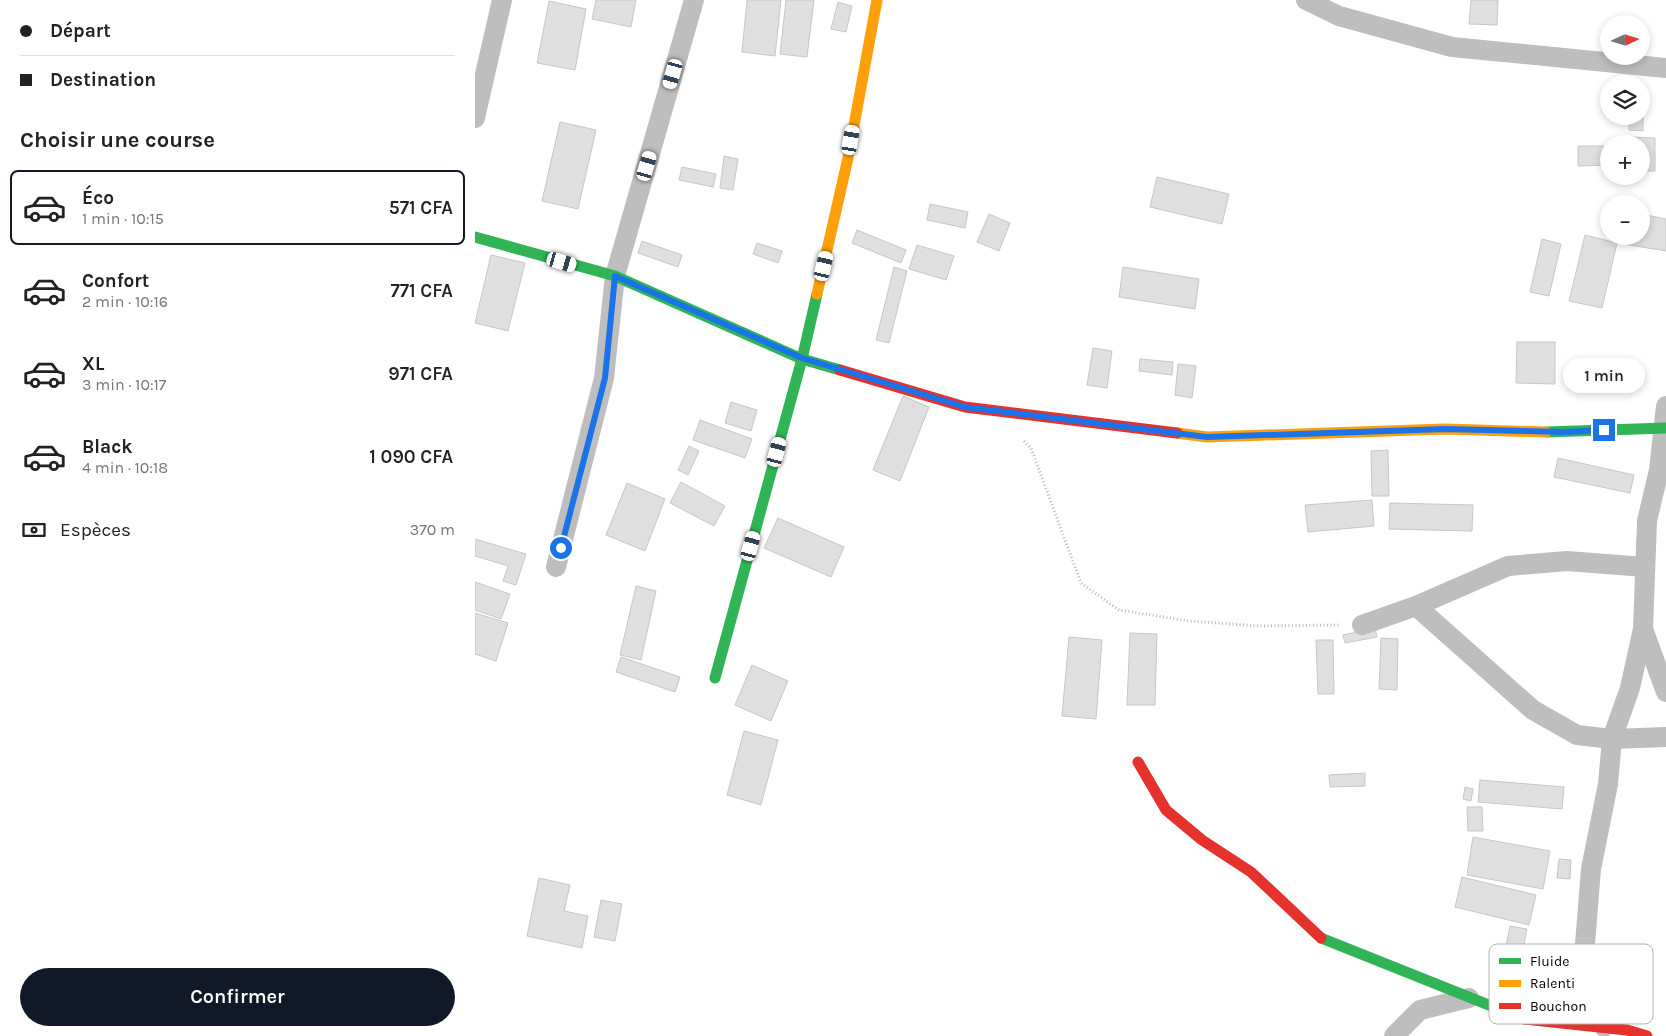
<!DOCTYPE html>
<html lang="fr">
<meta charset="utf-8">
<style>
body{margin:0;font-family:Karla,sans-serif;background:#f2f2f2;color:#222;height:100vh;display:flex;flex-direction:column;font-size:19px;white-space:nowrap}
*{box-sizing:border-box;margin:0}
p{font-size:16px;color:#767676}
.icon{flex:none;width:28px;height:28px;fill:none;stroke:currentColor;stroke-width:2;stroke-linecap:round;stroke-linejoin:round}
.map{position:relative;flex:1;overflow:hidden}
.side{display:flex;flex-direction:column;background:#fff;width:475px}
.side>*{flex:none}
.guide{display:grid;align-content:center;height:110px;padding:0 20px;background:#fff}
.needle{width:32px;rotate:86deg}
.tools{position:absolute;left:1125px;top:15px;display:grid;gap:10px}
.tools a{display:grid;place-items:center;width:50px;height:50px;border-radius:50%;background:#fff;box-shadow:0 2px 8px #0003;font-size:25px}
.end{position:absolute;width:22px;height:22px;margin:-11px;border:6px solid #1a73e8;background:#fff;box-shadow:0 0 0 2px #fff}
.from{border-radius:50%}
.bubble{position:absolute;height:35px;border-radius:18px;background:#fff;box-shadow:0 2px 8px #0003;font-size:16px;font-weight:600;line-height:35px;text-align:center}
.car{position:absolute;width:15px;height:30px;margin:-15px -8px;border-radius:6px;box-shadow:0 0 4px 1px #0007;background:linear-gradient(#fff 24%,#345 0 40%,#fff 0 76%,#345 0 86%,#fff 0)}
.guide b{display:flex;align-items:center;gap:18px;height:48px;font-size:19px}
.guide b+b{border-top:1px solid #e0e0e0}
.guide i{width:12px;height:12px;background:#222}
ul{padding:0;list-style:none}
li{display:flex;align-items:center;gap:15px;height:75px;margin:0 10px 8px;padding:0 10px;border:2px solid transparent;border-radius:8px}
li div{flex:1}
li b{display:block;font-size:19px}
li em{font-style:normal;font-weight:600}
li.selected{border-color:#111827}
li>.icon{width:45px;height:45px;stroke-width:1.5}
h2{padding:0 20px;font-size:22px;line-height:60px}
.pay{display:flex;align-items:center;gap:12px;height:55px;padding:0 20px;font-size:19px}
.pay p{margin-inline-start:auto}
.button{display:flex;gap:10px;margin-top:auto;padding:10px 20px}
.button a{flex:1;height:58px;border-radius:30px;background:#111827;color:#fff;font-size:20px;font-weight:600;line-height:58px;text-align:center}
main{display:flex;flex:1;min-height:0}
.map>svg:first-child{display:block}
.building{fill:#dfdfdf;stroke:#c7c7c7}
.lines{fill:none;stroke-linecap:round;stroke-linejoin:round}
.path{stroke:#b9b9b9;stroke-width:3;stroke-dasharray:1 2.5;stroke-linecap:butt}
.street{stroke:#bebebe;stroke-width:20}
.fast{stroke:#30b455;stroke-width:11}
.slow{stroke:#ff9f0a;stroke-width:11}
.jam{stroke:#e5322d;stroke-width:11}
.route{stroke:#1a73e8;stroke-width:6}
.key{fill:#fff;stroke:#b2b2b2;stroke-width:1}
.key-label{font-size:14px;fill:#000}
</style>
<main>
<section class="side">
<div class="guide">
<b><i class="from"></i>Départ</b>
<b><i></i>Destination</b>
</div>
<h2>Choisir une course</h2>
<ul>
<li class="selected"><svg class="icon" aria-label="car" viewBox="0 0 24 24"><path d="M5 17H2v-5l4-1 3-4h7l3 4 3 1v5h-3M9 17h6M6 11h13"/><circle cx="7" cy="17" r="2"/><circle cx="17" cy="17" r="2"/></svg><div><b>Éco</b><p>1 min · 10:15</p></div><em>571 CFA</em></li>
<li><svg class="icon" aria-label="car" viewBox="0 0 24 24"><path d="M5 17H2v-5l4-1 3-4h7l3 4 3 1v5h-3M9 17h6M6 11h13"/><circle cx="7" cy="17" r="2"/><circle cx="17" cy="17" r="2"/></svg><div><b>Confort</b><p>2 min · 10:16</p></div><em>771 CFA</em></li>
<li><svg class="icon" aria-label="car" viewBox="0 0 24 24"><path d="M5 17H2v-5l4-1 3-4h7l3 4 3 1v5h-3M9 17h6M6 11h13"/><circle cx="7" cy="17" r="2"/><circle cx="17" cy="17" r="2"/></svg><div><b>XL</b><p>3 min · 10:17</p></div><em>971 CFA</em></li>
<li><svg class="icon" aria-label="car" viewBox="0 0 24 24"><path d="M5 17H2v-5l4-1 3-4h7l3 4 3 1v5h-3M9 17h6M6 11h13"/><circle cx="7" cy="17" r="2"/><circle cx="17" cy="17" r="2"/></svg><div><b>Black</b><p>4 min · 10:18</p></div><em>1 090 CFA</em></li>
</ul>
<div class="pay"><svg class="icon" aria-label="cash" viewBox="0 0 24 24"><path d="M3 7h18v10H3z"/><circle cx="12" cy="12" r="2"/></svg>Espèces<p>370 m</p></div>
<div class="button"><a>Confirmer</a></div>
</section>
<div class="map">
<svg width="1191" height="1036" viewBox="0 0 1191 1036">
<rect width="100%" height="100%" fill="#fff"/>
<!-- building -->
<g class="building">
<polygon points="121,0 161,0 156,27 117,19"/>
<polygon points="272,0 306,0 300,56 267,52"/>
<polygon points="311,0 339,0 332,57 305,54"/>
<polygon points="996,0 1023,0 1022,25 994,24"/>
<polygon points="74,1 111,9 100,70 62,63"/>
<polygon points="363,2 377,6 371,32 356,29"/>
<polygon points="1166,105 1168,105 1168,131 1154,130 1154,116 1166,116"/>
<polygon points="85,122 121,130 103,209 67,201"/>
<polygon points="1154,137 1180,138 1180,171 1166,171 1166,144 1154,144"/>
<polygon points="1103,146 1134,146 1134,165 1103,166"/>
<polygon points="249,156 263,159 258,190 245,188"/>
<polygon points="207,167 241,174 238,187 204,180"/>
<polygon points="682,177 754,194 747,224 675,207"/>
<polygon points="455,204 493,212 490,228 452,220"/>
<polygon points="514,214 535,223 524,251 502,242"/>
<polygon points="1166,214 1191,219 1191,251 1148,244 1149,236 1166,236"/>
<polygon points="382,230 431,250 426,263 377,243"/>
<polygon points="1110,235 1142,243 1127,308 1094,301"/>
<polygon points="1067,239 1086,244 1074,296 1055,292"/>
<polygon points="167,241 207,255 203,267 163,253"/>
<polygon points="282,243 307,251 303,263 278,254"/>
<polygon points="442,245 479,256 471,280 434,269"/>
<polygon points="16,255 50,263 33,331 0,323"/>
<polygon points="419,267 432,271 414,343 401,340"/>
<polygon points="648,267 724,279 720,309 644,297"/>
<polygon points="1042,342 1080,342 1080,384 1041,383"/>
<polygon points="618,348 637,351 632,388 612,385"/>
<polygon points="665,359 698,362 697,375 664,371"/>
<polygon points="703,364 721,366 717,398 700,395"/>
<polygon points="428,396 454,407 425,481 398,470"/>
<polygon points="256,402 282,410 276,431 250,423"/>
<polygon points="225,420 277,439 270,458 218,440"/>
<polygon points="214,446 224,451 213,475 203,470"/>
<polygon points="913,450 914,496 897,496 896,451"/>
<polygon points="1083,458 1159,475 1155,493 1079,477"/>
<polygon points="206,482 250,506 239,526 195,503"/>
<polygon points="152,483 190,499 170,551 131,535"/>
<polygon points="897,500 899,526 833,532 830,505"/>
<polygon points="915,503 998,505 997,531 914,529"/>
<polygon points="303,518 369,547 356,577 289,548"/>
<polygon points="0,539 51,554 41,585 28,581 33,566 0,556"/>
<polygon points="0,582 35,594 26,619 0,610"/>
<polygon points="161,586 181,591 166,660 145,655"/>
<polygon points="0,613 33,623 21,661 0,654"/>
<polygon points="900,628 902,637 870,643 868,635"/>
<polygon points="655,633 682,634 680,705 652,705"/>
<polygon points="594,637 627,640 621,719 587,716"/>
<polygon points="906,638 923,639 922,690 904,689"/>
<polygon points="841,640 858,640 859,694 843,694"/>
<polygon points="146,657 205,677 200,692 141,672"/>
<polygon points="277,665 313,681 296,721 260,705"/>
<polygon points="269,731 303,740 286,805 252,795"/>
<polygon points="890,773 890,786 855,787 854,775"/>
<polygon points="1005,780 1089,787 1087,809 1003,802"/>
<polygon points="990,787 998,789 996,801 988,799"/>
<polygon points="992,807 1007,807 1008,831 993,831"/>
<polygon points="998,837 1075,851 1068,889 992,875"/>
<polygon points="1084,859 1096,860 1095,879 1082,878"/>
<polygon points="987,877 1061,895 1054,925 980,907"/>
<polygon points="64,878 95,885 89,911 113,916 107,948 52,936"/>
<polygon points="126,900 147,904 140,941 119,937"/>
<polygon points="1035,926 1052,929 1041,987 1024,984"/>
</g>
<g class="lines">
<!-- path -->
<polyline class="path" points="549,441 556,448 606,583 644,610 714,621 784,626 866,625"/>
<!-- street -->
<g class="street">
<polyline points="831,0 864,16 977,47 1191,68"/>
<polyline points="0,118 27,0"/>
<polyline points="1191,406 1184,470 1172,521 1168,629 1191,692"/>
<polyline points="81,567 129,378 140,276 219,0"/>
<polyline points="941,606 1058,710 1102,735 1137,739 1191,737"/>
<polyline points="887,625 941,606 1033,566 1092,561 1170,567"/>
<polyline points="1129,1027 1113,997 1110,944 1116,869 1133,784 1137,739 1155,688 1168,629"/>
<polyline points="919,1036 945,1010 994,998"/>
</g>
<!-- fast -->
<g class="fast">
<polyline points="0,237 140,276 327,359 365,370"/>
<polyline points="1071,432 1191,428"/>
<polyline points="240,678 327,359 342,294"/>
<polyline points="846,938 1049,1019"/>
</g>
<!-- slow -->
<g class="slow">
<polyline points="342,294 373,158 402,0"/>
<polyline points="702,433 732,437 970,429 1071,432"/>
</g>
<!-- jam -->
<g class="jam">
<polyline points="365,370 490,407 702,433"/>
<polyline points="663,762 691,810 727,840 776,872 846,938"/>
<polyline points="1049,1019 1152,1030 1172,1036"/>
</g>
</g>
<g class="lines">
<!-- route -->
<polyline class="route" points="86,548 130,378 140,276 327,358 490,407 732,437 970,429 1090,432 1129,430"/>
</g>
<!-- legend -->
<rect x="1014" y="944" width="164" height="80" rx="8" class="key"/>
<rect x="1024" y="958" width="22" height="6" fill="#30b455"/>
<rect x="1024" y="980" width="22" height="7" fill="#ff9f0a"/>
<rect x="1024" y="1003" width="22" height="6" fill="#e5322d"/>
<g class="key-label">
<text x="1055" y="966">Fluide</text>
<text x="1055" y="988">Ralenti</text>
<text x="1055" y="1011">Bouchon</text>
</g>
</svg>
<div class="tools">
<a><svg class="needle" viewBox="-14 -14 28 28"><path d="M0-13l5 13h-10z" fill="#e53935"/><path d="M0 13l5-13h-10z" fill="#767676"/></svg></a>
<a><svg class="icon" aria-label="layers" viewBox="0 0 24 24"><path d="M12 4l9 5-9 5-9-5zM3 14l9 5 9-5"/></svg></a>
<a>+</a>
<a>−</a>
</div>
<i class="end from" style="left:86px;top:548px"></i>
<i class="end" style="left:1129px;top:430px"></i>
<div class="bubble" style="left:1088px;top:358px;width:82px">1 min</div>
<i class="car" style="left:198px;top:74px;rotate:196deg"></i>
<i class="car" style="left:376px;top:140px;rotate:10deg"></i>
<i class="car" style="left:172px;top:166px;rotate:16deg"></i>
<i class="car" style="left:87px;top:262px;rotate:106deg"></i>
<i class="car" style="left:349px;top:266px;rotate:13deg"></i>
<i class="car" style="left:302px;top:452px;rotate:15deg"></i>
<i class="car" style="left:276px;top:546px;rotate:15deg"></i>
</div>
</main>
